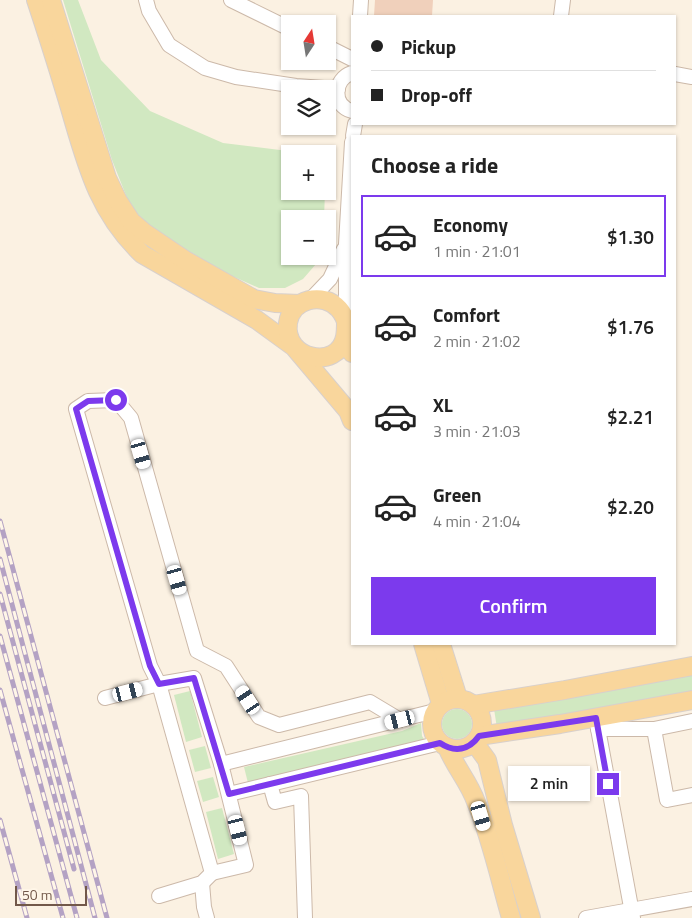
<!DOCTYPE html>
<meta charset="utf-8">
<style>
body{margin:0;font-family:"Titillium Web",sans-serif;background:#f2f2f2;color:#222;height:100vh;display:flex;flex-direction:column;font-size:19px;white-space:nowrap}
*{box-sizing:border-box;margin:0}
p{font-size:16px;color:#767676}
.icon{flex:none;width:28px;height:28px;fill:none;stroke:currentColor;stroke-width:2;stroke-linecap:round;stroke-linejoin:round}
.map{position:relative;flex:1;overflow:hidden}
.side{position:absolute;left:351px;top:135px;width:325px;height:510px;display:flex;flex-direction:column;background:#fff;border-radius:0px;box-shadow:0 1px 4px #0004}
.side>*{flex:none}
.top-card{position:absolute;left:351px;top:15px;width:325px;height:110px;border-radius:0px;box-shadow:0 1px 4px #0004;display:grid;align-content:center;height:110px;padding:0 20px;background:#fff}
.needle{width:32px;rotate:12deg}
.fabs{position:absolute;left:281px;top:15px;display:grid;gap:10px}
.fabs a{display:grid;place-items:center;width:55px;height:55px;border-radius:0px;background:#fff;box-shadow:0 1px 4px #0004;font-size:25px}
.scale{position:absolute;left:15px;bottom:12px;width:72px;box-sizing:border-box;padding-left:5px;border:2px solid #725849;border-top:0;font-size:14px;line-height:18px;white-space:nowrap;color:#725849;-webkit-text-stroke:4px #fff6e8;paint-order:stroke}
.end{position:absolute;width:22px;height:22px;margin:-11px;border:6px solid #7c3aed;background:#fff;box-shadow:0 0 0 2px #fff}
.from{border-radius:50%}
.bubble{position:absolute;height:35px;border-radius:0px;background:#fff;box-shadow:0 1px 4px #0004;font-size:16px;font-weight:600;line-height:35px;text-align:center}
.car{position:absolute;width:15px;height:30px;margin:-15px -8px;border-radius:6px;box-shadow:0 0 4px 1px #0007;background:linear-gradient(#fff 24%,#345 0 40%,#fff 0 76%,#345 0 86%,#fff 0)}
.top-card b{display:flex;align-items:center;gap:18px;height:48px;font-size:19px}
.top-card b+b{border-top:1px solid #e0e0e0}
.top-card i{width:12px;height:12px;background:#222}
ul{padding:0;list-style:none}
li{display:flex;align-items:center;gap:15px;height:82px;margin:0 10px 8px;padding:0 10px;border:2px solid transparent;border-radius:0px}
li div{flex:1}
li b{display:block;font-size:19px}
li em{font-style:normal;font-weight:600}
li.active{border-color:#7c3aed}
li>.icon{width:45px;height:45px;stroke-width:1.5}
h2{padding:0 20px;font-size:22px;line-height:60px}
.cta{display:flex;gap:10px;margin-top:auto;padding:10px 20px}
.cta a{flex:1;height:58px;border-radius:0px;background:#7c3aed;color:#fff;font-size:20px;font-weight:600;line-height:58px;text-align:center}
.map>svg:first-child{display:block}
.green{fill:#d1e8c1}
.building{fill:#f0d0bb}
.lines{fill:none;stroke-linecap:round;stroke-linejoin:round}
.minor-casing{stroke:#ccb9a9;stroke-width:16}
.major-casing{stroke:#d8d0cc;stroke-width:20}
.minor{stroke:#fff;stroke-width:14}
.major{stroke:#f9d69c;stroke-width:18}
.rail-casing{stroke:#b4a2c4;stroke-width:5}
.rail{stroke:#fff6e8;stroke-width:3;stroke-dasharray:9;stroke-linecap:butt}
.route{stroke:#7c3aed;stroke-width:6}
</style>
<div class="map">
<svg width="692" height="918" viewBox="0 0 692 918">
<rect width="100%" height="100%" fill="#fbf1e2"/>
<!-- green -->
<g class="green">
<polygon points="63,0 78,0 101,60 150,111 223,143 312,154 290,154 290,191 325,191 324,219 290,219 290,256 323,256 303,279 285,288 259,288 230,275 159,234 131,208 112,160"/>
<polygon points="692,673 692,691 497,728 494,709"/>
<polygon points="190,691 202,737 186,742 174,695"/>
<circle cx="457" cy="724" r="15"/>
<polygon points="421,723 422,736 427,744 248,783 244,767 402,731"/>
<polygon points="205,746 211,768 195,772 189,750"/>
<polygon points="213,777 219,797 203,802 197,781"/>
<polygon points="222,808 234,854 218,859 206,812"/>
</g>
<!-- building -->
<polygon class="building" points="375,0 433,0 432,16 374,16"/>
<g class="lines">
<defs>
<g id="minor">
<polyline points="146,0 149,11 169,45 205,68 236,77 296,86 338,89"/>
<polyline points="231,0 290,29"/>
<polyline points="360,16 361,0"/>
<polyline points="561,16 563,0"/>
<polyline points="328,47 352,59"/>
<path d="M 352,73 C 333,79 332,106 352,111"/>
<polyline points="675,74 692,77"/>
<polyline points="353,136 355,124"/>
<polyline points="311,299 330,279 344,249"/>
<polyline points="346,320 346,244 352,142"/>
<polygon points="194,678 221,764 246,865 212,873 159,684"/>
<polyline points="105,698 159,684 150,666 76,409 88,401 116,400 131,418 197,651 226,666 259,717 279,725 370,702 400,720"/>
<polyline points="596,718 633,918"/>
<polyline points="598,729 654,729 692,721"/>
<polyline points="654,729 667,800 692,795"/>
<polyline points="221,764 435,711"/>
<polyline points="270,784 275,802 301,796 305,918"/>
<polyline points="229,794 440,743"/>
<polyline points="202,883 204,907 207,918"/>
<polyline points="159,896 202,883 212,873"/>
<polyline points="586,918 692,899"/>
</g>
<g id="major">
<path d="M 36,0 C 47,33 57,65 67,98 C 85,158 95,209 142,254 L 257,320 L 294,347 L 348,411 L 352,421"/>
<polyline points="51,0 107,178 118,201 131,221 145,233 185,260 254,299 275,303 300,304"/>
<path d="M 346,321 C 346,326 346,332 345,337 C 338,371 283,360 288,323 C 291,299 323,291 339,309 C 349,320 350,339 352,353"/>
<polyline points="423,644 441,704"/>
<polyline points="441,644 458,698"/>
<circle cx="457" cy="724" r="25"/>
<polyline points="473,705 565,690 692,666"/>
<polyline points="479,736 560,724 692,700"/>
<polyline points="474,742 487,760 503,825 531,918"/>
<path d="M 447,747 C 455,767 469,782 476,802 C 491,838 500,880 511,918"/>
</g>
</defs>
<!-- minor casing -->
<use href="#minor" class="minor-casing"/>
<!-- major casing -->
<use href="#major" class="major-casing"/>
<!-- minor -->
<use href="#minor" class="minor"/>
<!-- major -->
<use href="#major" class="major"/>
<defs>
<g id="rail">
<polyline points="0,521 107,918"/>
<polyline points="0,559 95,918"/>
<polyline points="0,594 74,869"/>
<polyline points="0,636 77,918"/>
<polyline points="0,690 63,918"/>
<polyline points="0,820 27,918"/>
</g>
</defs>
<!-- rail casing -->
<use href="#rail" class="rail-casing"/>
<!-- rail -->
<use href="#rail" class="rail"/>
</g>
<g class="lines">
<!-- route -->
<path class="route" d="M 116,400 L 88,401 L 76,409 L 150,666 L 159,684 L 194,678 L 229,794 L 440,743 C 455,753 469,750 479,736 L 596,718 L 608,784"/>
</g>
</svg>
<div class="fabs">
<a><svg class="needle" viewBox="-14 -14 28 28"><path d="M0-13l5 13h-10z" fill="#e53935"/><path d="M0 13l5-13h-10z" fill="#767676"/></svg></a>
<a><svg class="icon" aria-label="layers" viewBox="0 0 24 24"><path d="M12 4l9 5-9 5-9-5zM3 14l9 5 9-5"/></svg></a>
<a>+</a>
<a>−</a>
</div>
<div class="scale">50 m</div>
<i class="end from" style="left:116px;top:400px"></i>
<i class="end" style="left:608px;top:784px"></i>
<div class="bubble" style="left:508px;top:766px;width:82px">2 min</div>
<i class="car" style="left:141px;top:454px;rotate:164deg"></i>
<i class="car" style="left:177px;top:580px;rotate:164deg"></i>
<i class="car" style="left:128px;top:692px;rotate:76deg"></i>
<i class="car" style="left:248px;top:700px;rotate:327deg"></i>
<i class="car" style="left:400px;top:720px;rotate:256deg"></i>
<i class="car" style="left:481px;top:816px;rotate:163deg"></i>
<i class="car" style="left:238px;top:830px;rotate:166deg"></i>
<div class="top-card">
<b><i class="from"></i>Pickup</b>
<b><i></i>Drop-off</b>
</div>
<section class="side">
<h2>Choose a ride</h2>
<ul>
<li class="active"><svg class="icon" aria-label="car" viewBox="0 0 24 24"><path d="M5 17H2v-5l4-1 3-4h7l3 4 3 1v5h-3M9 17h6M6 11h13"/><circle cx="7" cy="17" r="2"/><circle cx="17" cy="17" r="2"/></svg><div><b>Economy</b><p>1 min · 21:01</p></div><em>$1.30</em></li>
<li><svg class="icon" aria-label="car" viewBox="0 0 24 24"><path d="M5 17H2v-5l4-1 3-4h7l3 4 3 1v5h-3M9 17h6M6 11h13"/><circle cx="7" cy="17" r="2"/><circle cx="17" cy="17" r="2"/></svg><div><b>Comfort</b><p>2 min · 21:02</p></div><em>$1.76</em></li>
<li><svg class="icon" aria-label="car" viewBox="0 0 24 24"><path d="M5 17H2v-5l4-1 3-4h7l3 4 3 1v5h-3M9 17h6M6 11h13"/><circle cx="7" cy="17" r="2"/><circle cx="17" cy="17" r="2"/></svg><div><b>XL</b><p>3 min · 21:03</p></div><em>$2.21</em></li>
<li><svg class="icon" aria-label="car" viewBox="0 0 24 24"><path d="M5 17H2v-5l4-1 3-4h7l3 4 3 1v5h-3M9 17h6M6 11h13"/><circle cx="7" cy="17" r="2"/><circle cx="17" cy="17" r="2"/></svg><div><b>Green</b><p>4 min · 21:04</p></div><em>$2.20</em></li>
</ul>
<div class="cta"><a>Confirm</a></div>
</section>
</div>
